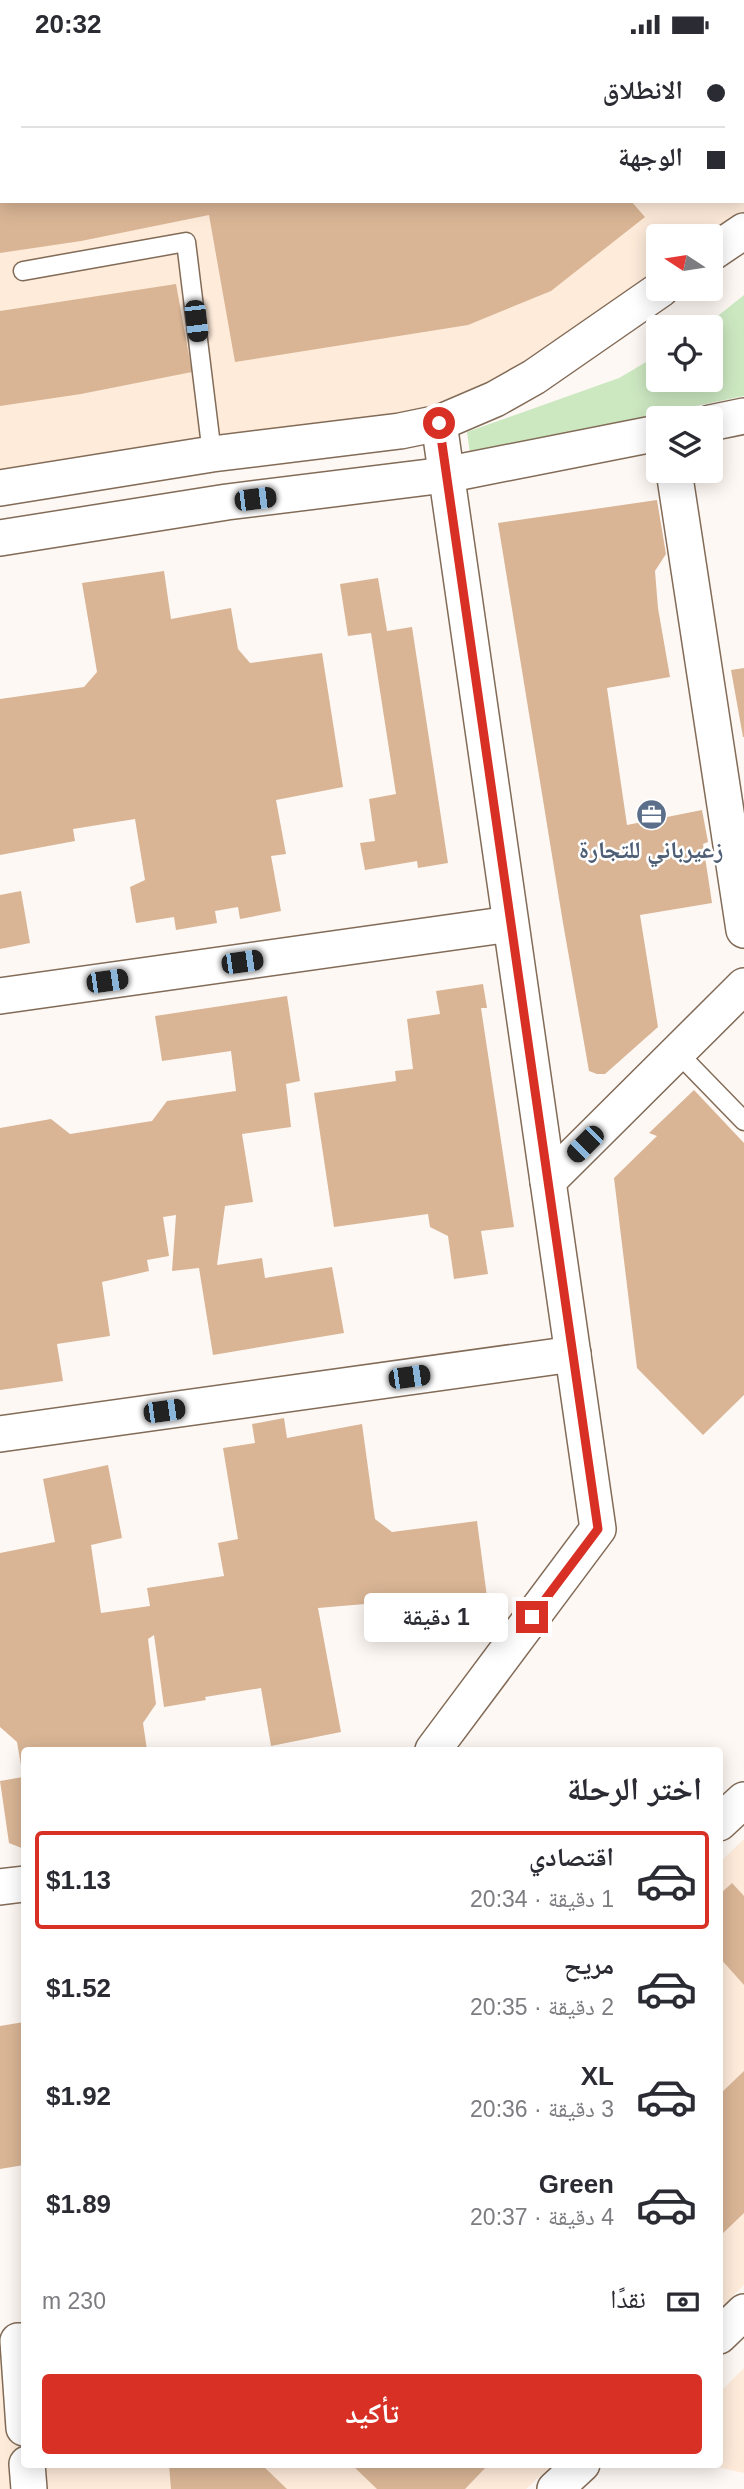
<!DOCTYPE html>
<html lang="ar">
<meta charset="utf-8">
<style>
body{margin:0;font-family:Arial,"Noto Naskh Arabic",sans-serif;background:#f7f7f7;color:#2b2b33;direction:rtl;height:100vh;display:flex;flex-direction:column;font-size:26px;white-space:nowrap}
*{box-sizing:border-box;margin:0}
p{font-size:23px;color:#7c7c81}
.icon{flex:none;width:38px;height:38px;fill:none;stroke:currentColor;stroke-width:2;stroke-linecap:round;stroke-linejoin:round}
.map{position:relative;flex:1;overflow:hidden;direction:ltr}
.drawer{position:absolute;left:21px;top:1698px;width:702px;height:721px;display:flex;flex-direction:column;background:#fff;border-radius:7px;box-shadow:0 4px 18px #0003;direction:rtl}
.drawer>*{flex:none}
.top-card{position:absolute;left:0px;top:0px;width:746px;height:154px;box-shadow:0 4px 18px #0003;direction:rtl;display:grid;align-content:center;height:154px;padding:0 21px;background:#fff}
.needle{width:46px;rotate:282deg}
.buttons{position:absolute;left:646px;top:175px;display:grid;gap:14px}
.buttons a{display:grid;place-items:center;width:77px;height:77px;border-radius:7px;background:#fff;box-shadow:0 4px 18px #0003;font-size:35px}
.end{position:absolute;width:32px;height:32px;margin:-16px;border:9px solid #d93025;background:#fff;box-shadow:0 0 0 4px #fff}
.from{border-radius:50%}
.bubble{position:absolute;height:49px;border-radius:7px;background:#fff;box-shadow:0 4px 18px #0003;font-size:23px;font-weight:800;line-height:49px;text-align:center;direction:rtl}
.car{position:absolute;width:21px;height:42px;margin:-21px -10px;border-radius:9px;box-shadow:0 0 5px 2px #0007;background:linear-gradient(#222 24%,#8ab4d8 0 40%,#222 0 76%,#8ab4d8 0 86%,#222 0)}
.top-card b{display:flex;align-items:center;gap:24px;height:66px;font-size:26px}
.top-card b+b{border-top:2px solid #e1e1e2}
.top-card i{width:18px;height:18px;background:#2b2b33}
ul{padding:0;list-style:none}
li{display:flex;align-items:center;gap:21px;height:98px;margin:0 14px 10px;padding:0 7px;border:4px solid transparent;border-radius:7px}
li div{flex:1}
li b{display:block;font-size:26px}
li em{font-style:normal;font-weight:800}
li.on{border-color:#d93025}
li>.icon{width:63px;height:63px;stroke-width:1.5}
h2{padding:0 21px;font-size:32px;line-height:84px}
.pay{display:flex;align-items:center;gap:18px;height:77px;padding:0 21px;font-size:26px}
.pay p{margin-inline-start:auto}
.primary-button{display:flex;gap:14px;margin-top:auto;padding:14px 21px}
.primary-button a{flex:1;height:80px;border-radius:7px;background:#d93025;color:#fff;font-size:28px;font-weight:800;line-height:80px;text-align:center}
.status{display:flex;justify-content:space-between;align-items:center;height:49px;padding:0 35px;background:#fff;direction:ltr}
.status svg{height:19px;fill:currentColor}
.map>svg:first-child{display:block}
.built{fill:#feebda}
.green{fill:#cce8c1}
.building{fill:#d9b595}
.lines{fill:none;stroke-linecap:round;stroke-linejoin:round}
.lane-casing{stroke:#826b57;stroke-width:21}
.street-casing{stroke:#826b57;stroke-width:38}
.lane{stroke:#fff;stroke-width:18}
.street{stroke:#fff;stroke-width:35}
.route{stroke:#d93025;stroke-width:9}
.labels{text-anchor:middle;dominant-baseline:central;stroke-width:5;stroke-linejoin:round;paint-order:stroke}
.service-label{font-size:24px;font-weight:bold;fill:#4e5e75;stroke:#fff}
</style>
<div class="status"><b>20:32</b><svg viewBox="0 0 49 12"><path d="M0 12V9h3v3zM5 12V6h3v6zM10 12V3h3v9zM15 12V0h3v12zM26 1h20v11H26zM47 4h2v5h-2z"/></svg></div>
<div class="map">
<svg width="744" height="2440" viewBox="0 0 744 2440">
<rect width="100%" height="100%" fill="#fef8f4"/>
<!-- built -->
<g class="built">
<polygon points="489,0 744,0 744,165 710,187 658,187 658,230 503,347 0,428 0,107 2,107 2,152 744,152 744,2 487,2"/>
<polygon points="744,1790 744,2236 719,2260 719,1814"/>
<polygon points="24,2292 24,2415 553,2415 526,2440 0,2440 0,2294"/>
<polygon points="744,2319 744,2424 703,2415 719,2415 719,2344"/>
</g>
<!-- green -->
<polygon class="green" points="744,246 744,347 470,404 467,383 619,329 658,306 658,331 710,331 710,278 704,278"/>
<!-- building -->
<g class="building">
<polygon points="0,152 631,152 645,168 551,242 468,276 235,313 209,166 81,192 0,204"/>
<polygon points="176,235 192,323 81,345 0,357 0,262"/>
<polygon points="657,451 666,505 655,522 658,559 670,628 607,639 627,776 702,761 708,793 703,795 712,854 640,866 658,978 605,1025 597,1025 589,1022 563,874 498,474"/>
<polygon points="164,522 171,570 231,559 238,600 250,614 322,604 343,738 276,751 286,805 271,807 281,862 240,870 238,858 215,862 217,874 176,881 174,868 136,874 130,838 145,831 135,770 73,780 75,792 0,806 0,650 84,638 97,623 82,534"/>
<polygon points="378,529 387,582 412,578 448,814 418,819 417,812 365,821 360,794 375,792 369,750 396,745 371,584 348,587 340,535"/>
<polygon points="744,619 744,688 743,688 731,621"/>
<polygon points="21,842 30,894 0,900 0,846"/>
<polygon points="483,935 487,959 481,959 514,1178 481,1182 488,1225 454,1230 448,1187 430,1178 428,1165 334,1178 314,1044 396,1032 395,1022 413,1020 407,970 440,965 436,942"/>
<polygon points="287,947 300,1032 286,1035 291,1078 242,1085 253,1153 225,1157 217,1216 262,1209 265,1229 332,1218 344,1284 213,1306 199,1219 172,1222 176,1166 163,1168 169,1207 147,1211 149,1222 102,1233 110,1287 57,1295 63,1332 0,1341 0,1079 51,1070 70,1085 152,1072 167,1052 236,1042 231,1002 162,1012 155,967"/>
<polygon points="694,1041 744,1094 744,1346 703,1386 637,1319 614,1129 657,1087 649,1084"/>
<polygon points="284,1369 287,1389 362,1375 375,1470 392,1483 477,1472 487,1548 446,1553 437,1588 409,1591 407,1580 380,1583 377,1554 318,1559 341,1683 271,1697 261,1639 205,1648 206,1651 164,1658 154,1586 148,1590 156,1655 143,1674 147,1701 24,1701 24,1800 9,1794 0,1732 23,1728 17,1693 0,1678 0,1504 55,1493 43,1430 108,1416 122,1489 91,1496 101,1564 150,1557 147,1539 224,1527 218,1494 238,1490 223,1399 255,1394 252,1375"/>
<polygon points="732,1834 744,1847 744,1936 719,1908 719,1846"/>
<polygon points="24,1973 24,2116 0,2120 0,1977"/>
<polygon points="744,2022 744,2164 719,2188 719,2046"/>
<polygon points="169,2415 261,2415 287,2440 171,2440"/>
<polygon points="351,2415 489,2415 465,2440 377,2440"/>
</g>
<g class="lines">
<defs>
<g id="lane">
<polyline points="23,222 186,193 212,405"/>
<polyline points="677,1003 744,1072"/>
</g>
<g id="street">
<polyline points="710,205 744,182"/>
<polyline points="710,374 744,367"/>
<polyline points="674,422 744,881"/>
<polyline points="0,439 212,405 400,382 439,374 495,350 534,328 661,240"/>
<polyline points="0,489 227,453 445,426 658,384"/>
<polyline points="0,947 510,875"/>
<polyline points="548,1132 744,937"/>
<polyline points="0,1385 573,1305"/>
<polyline points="433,1701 598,1480 439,374"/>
<polyline points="719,1774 744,1751"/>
<polyline points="0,1838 24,1835"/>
<polyline points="719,2287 744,2263"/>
<polyline points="24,2292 18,2292 24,2379"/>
<polyline points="27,2415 29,2440"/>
<polyline points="555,2440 582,2415"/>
</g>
</defs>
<!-- lane casing -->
<use href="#lane" class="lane-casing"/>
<!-- street casing -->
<use href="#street" class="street-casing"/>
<!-- lane -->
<use href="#lane" class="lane"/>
<!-- street -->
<use href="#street" class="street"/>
</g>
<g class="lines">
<!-- route -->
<polyline class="route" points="439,374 598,1480 532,1568"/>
</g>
<!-- icons -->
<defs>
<symbol id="office-disc" viewBox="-11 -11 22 22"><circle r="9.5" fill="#5c6f8a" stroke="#fff"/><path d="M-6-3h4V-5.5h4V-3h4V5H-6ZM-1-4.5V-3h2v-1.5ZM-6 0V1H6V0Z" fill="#fff"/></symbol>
</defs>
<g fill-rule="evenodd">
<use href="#office-disc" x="634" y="748" width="35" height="35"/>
</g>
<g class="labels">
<!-- service labels -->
<g class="service-label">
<text x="651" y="800">زعيرباني للتجارة</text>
</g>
</g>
</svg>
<div class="buttons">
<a><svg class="needle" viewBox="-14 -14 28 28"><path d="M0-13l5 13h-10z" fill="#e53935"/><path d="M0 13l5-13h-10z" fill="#7c7c81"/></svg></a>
<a><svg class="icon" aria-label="locate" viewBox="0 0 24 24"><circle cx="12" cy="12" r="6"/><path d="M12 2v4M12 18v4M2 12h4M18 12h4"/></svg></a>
<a><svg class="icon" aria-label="layers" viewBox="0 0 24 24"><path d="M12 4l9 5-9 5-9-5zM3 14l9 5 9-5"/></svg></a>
</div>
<i class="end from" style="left:439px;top:374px"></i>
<i class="end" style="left:532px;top:1568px"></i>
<div class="bubble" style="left:364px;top:1544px;width:144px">1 دقيقة</div>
<i class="car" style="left:196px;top:272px;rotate:173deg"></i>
<i class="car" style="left:255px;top:450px;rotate:83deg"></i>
<i class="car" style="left:242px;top:913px;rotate:82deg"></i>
<i class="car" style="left:107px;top:932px;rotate:82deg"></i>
<i class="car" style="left:585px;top:1095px;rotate:225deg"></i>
<i class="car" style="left:409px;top:1328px;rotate:82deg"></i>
<i class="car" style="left:164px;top:1362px;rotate:82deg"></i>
<div class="top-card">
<b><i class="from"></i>الانطلاق</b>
<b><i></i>الوجهة</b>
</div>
<section class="drawer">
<h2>اختر الرحلة</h2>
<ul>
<li class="on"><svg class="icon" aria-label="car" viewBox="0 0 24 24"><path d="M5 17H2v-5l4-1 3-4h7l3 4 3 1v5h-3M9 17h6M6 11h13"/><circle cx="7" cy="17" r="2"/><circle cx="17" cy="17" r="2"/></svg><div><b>اقتصادي</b><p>1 دقيقة · 20:34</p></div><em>$1.13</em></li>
<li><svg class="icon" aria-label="car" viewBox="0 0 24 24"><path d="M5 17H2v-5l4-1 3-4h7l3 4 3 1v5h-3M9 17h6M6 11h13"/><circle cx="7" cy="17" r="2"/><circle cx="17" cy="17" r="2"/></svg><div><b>مريح</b><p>2 دقيقة · 20:35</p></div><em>$1.52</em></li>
<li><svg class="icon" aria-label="car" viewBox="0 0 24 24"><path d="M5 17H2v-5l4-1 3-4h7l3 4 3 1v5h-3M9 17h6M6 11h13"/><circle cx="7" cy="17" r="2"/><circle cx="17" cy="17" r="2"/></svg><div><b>XL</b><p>3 دقيقة · 20:36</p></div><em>$1.92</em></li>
<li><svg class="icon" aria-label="car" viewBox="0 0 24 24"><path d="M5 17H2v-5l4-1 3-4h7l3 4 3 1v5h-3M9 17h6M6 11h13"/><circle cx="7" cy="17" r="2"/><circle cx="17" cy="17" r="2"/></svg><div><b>Green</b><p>4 دقيقة · 20:37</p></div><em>$1.89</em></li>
</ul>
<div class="pay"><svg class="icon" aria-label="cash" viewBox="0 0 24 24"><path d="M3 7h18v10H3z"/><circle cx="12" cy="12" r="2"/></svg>نقدًا<p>230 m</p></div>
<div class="primary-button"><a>تأكيد</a></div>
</section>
</div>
